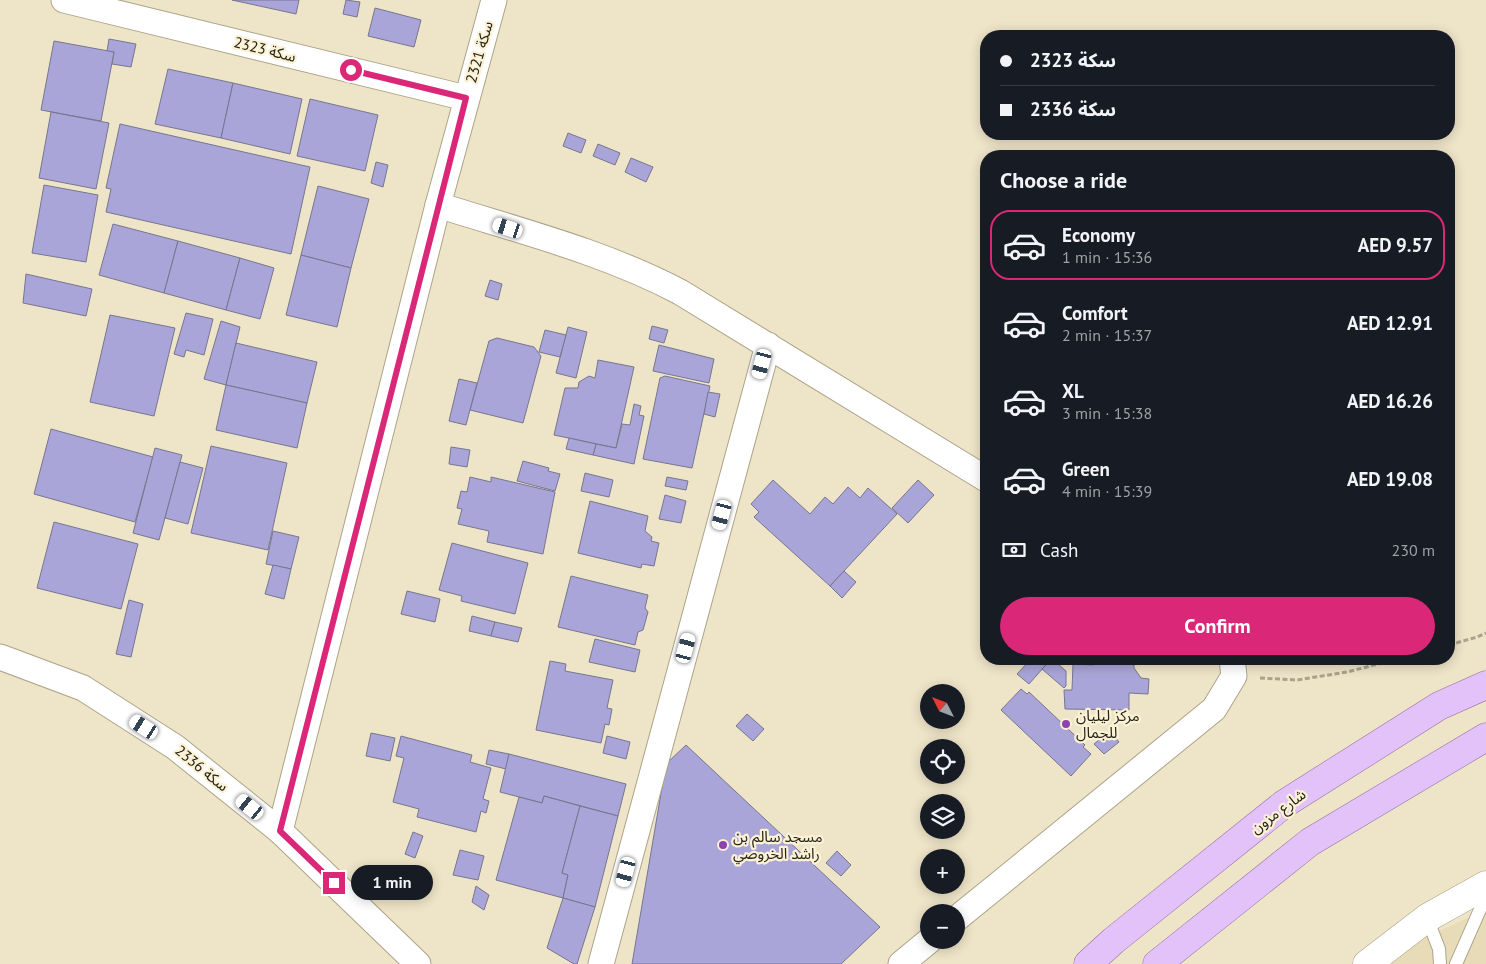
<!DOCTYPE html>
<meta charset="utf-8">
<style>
body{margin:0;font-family:"PT Sans","Noto Sans Arabic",sans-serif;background:#20242c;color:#f1f3f6;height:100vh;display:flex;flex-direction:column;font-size:19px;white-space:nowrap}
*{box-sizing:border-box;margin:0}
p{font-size:16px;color:#9ea1a6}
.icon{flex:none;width:28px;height:28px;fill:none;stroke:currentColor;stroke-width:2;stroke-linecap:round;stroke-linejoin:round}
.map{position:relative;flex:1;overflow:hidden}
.sheet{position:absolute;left:980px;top:150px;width:475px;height:515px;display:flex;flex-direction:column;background:#171b24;border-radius:20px;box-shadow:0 2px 12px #0003}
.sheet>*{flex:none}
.hud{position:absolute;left:980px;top:30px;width:475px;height:110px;border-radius:20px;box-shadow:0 2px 12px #0003;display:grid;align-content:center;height:110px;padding:0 20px;background:#171b24}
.needle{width:32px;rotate:312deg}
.controls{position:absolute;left:920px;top:684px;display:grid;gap:10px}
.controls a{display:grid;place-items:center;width:45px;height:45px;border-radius:50%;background:#171b24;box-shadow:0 2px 12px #0003;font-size:25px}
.end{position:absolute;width:22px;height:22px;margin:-11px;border:6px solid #db2777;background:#fff;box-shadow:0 0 0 2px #fff}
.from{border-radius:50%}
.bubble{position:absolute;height:35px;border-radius:18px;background:#171b24;box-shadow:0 2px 12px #0003;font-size:16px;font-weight:600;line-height:35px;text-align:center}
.car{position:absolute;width:15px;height:30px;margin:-15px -8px;border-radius:6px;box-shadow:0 0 4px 1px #0007;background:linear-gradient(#fff 24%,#345 0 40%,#fff 0 76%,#345 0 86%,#fff 0)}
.hud b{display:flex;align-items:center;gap:18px;height:48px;font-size:19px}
.hud b+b{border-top:1px solid #363941}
.hud i{width:12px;height:12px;background:#f1f3f6}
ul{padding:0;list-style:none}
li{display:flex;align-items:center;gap:15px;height:70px;margin:0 10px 8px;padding:0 10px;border:2px solid transparent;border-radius:20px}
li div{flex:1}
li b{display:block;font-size:19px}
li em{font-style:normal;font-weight:600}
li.on{border-color:#db2777}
li>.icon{width:45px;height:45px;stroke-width:1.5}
h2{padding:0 20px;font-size:22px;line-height:60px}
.pay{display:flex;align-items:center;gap:12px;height:55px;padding:0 20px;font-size:19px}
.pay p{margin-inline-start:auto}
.primary-button{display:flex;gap:10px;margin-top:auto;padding:10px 20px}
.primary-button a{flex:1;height:58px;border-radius:30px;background:#db2777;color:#fff;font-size:20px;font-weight:600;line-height:58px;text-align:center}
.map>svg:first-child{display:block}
.built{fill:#e8dbb8}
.building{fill:#a9a5d8;stroke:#77768f}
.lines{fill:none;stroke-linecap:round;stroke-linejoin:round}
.lane-casing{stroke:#aca388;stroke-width:14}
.street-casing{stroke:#aca388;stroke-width:27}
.secondary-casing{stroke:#aca388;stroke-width:29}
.primary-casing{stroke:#9470a6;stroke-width:29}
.path{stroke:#aaa28c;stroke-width:3;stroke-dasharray:5 2.5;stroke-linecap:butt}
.lane{stroke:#fff;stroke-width:12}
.street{stroke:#fff;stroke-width:25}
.secondary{stroke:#fff;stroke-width:28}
.primary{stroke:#e2c2f8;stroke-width:28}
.route{stroke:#db2777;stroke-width:6}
.poi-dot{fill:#8e41b1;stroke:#fbf1d5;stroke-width:2}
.labels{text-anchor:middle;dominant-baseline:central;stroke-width:4.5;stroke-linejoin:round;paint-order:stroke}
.street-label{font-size:15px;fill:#262318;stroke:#fbf1d5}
.poi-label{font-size:15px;fill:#262318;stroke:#fbf1d5;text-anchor:start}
</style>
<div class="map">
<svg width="1486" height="964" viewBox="0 0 1486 964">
<rect width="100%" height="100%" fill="#eee4c8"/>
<!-- built -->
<polygon class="built" points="1486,910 1486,964 1385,964 1409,944"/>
<!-- building -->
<g class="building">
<polygon points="232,0 299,0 296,14"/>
<polygon points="346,0 360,2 357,17 343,14"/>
<polygon points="375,8 421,20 414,47 368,36"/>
<polygon points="109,39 136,44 131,67 112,64 114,52 107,51"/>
<polygon points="54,41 114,52 101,121 41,110"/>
<polygon points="168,69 233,83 221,138 155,124"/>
<polygon points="233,83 302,99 290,154 221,138"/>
<polygon points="310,99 378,115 365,171 297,156"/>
<polygon points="51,112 109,123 96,189 39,178"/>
<polygon points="120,124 310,167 291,254 106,212 111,189 106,188"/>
<polygon points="568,133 586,140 581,153 563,146"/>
<polygon points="598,144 620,153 615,165 593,156"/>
<polygon points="631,158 653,167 646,182 625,172"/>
<polygon points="376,162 388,165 383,187 371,183"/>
<polygon points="44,185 98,195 86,262 32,253"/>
<polygon points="318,186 369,199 351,268 301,255"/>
<polygon points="113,224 178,241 164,293 99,275"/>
<polygon points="178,241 240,258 226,310 164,293"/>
<polygon points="301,255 351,268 337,327 286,315"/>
<polygon points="240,258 274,268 260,319 226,310"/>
<polygon points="26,274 92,289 86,316 23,303"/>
<polygon points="490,280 502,284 498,300 485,296"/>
<polygon points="186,313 213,319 204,355 186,350 184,357 174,354"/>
<polygon points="110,315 175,328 154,416 90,402"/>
<polygon points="221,321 240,327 226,385 204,379"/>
<polygon points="652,326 668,330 664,343 649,339"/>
<polygon points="568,327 587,332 576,378 556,373"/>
<polygon points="545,330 566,335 560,357 539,352"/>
<polygon points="497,338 534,347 541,356 523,423 470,410 489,341"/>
<polygon points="236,343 317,362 307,403 226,385"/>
<polygon points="659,345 714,359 709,383 653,371"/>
<polygon points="598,360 634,367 616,448 554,435 565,388 578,388 579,382 589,376 595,378"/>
<polygon points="665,376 710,386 692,468 643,459 660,378"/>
<polygon points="459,379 477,383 466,425 449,421"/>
<polygon points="226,385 307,403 297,448 216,430"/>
<polygon points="708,392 720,394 715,417 704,414"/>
<polygon points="634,404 641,406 639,415 644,416 634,464 593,455 596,444 616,448 622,424 630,425"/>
<polygon points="51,429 153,457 135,522 34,494"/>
<polygon points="569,438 596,444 593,455 566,449"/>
<polygon points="211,446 287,463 268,550 191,533"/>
<polygon points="451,447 470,450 467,467 449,464"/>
<polygon points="155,448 182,455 159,540 133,533"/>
<polygon points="523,461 549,468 548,471 560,474 555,491 517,481"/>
<polygon points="180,462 203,468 188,524 165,518"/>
<polygon points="585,473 613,480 609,497 581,491"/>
<polygon points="470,477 491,482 491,477 555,492 543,554 487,542 489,531 458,524 462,509 457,508 461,491 467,492"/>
<polygon points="667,477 688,481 686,490 665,486"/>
<polygon points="773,480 810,514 825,497 833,504 848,487 860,498 868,488 897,514 830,586 754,517 759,512 751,504"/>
<polygon points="918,480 934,495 908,523 892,508"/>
<polygon points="665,495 686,501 681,523 659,519"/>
<polygon points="590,501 648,516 645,531 652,537 651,541 659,543 654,566 642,564 641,568 578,553"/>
<polygon points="54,522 138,544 121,609 37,588"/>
<polygon points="273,531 299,537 291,569 266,564"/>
<polygon points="452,543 528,563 515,614 461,601 462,596 439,590"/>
<polygon points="273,565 291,569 284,599 265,594"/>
<polygon points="844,571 856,582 842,598 830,586"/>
<polygon points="571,576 648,595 645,608 648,612 643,630 638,632 635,645 558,627"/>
<polygon points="407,591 440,599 435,622 401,614"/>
<polygon points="129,600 143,604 131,657 116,654"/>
<polygon points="472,616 495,622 491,636 469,631"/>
<polygon points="495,622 522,628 518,642 491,636"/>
<polygon points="595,639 640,650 635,672 589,662"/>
<polygon points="1031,659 1051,659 1029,684 1017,674"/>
<polygon points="1052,659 1066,671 1066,686 1064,688 1042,669"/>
<polygon points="1093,659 1134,659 1134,668 1141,678 1149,679 1148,694 1129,693 1129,710 1065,709 1064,690 1072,690 1073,664 1093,665"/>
<polygon points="550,661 566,664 565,671 613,680 607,708 612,709 609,725 605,724 601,743 536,730"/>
<polygon points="1021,689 1027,694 1029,692 1085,745 1083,747 1091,754 1071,776 1001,710"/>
<polygon points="747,714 764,729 753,741 736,726"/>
<polygon points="1110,731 1119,742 1104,754 1094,744"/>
<polygon points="371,733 395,738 390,761 366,756"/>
<polygon points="401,736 472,755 470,762 491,768 483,799 489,801 486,813 481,811 476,832 417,817 419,809 393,802 404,758 396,756"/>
<polygon points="607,736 630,742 626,759 603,753"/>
<polygon points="686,745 880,927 841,964 632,964 666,764"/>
<polygon points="489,750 509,754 506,769 486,764"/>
<polygon points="509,754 626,784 618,816 544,796 542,803 500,792"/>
<polygon points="544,796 580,806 562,873 568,875 563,898 496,880 519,797 542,803"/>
<polygon points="580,806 618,816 595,907 563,898 568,875 562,873"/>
<polygon points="413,832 423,836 415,858 405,854"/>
<polygon points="460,850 484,856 478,880 453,875"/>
<polygon points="837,851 851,865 841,876 826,863"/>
<polygon points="476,886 489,895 484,910 472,902"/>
<polygon points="563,898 595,907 577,964 574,964 547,948"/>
</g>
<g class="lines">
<defs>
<g id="lane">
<polyline points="1427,918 1439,949 1440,964"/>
<polyline points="1456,964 1486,896"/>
</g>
<g id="street">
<polyline points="64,0 466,98"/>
<path d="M 438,205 C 520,231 604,252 680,292 L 986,479"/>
<polyline points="0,657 83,688 175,747 280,831 418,964"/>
<polyline points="280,831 438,205 494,0"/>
<polyline points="956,919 1214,709 1234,676 1232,659"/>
<polyline points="601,964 768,345"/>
<polyline points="901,964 930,940"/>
</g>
<polyline id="secondary" points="1367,964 1427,918 1486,885"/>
<g id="primary">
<polyline points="1088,964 1113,941 1284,804 1439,706 1486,685"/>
<polyline points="1157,964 1310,842 1486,737"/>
</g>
</defs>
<!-- lane casing -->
<use href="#lane" class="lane-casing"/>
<!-- street casing -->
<use href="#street" class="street-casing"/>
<!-- secondary casing -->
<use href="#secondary" class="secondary-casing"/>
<!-- primary casing -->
<use href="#primary" class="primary-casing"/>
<!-- path -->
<g class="path">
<polyline points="1449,645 1477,637 1486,633"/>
<polyline points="1260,678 1297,680 1347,672 1398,659"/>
</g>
<!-- lane -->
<use href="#lane" class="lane"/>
<!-- street -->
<use href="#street" class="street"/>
<!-- secondary -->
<use href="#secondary" class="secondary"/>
<!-- primary -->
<use href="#primary" class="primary"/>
</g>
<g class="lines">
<!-- route -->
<polyline class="route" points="334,883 280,831 466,98 351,70"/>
</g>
<!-- markers -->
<g class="poi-dot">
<circle cx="1066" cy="724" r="5"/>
<circle cx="723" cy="845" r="5"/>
</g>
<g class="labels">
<!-- street labels -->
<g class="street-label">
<text transform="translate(265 49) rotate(14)">سكة 2323</text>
<text transform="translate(479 52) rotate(-74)">سكة 2321</text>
<text transform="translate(202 768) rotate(39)">سكة 2336</text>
<text transform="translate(1278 811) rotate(-36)">شارع مزون</text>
</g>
<!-- poi labels -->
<g class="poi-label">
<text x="1076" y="715">مركز ليليان<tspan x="1076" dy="17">للجمال</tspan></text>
<text x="733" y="836">مسجد سالم بن<tspan x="733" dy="17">راشد الخروصي</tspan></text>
</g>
</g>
</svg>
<div class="controls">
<a><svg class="needle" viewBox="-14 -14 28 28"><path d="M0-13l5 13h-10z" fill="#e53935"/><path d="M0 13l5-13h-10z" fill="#9ea1a6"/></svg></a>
<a><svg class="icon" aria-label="locate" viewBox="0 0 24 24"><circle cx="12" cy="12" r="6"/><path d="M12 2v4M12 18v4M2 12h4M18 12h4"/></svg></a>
<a><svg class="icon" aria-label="layers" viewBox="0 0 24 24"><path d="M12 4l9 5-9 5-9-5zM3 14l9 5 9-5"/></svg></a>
<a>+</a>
<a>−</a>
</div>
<i class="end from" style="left:351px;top:70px"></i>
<i class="end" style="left:334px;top:883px"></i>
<div class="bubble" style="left:351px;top:865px;width:82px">1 min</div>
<i class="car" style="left:508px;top:228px;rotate:288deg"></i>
<i class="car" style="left:762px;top:364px;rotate:195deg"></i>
<i class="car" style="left:722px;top:515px;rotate:195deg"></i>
<i class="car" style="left:686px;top:648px;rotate:15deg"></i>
<i class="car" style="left:144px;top:727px;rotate:303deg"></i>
<i class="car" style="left:250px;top:807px;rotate:309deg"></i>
<i class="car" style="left:626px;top:872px;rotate:195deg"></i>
<div class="hud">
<b><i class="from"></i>سكة 2323</b>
<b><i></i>سكة 2336</b>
</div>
<section class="sheet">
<h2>Choose a ride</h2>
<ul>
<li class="on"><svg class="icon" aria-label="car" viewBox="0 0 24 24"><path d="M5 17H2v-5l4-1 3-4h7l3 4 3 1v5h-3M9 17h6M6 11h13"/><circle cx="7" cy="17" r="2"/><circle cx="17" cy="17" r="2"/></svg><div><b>Economy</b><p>1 min · 15:36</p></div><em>AED 9.57</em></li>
<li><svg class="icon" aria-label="car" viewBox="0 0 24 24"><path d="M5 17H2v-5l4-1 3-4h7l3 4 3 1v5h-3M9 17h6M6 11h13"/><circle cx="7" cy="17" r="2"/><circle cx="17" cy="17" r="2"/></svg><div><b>Comfort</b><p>2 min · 15:37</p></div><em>AED 12.91</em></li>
<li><svg class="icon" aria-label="car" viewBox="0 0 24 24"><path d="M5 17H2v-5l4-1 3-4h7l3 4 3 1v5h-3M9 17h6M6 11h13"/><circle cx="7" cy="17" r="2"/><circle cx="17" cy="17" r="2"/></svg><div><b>XL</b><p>3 min · 15:38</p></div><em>AED 16.26</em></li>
<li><svg class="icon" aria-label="car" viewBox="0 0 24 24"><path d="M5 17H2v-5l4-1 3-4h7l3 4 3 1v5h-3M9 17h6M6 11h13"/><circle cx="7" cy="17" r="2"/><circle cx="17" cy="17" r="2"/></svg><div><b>Green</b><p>4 min · 15:39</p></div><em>AED 19.08</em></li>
</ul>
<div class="pay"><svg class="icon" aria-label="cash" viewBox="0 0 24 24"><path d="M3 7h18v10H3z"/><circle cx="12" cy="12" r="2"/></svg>Cash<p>230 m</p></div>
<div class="primary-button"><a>Confirm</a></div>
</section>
</div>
